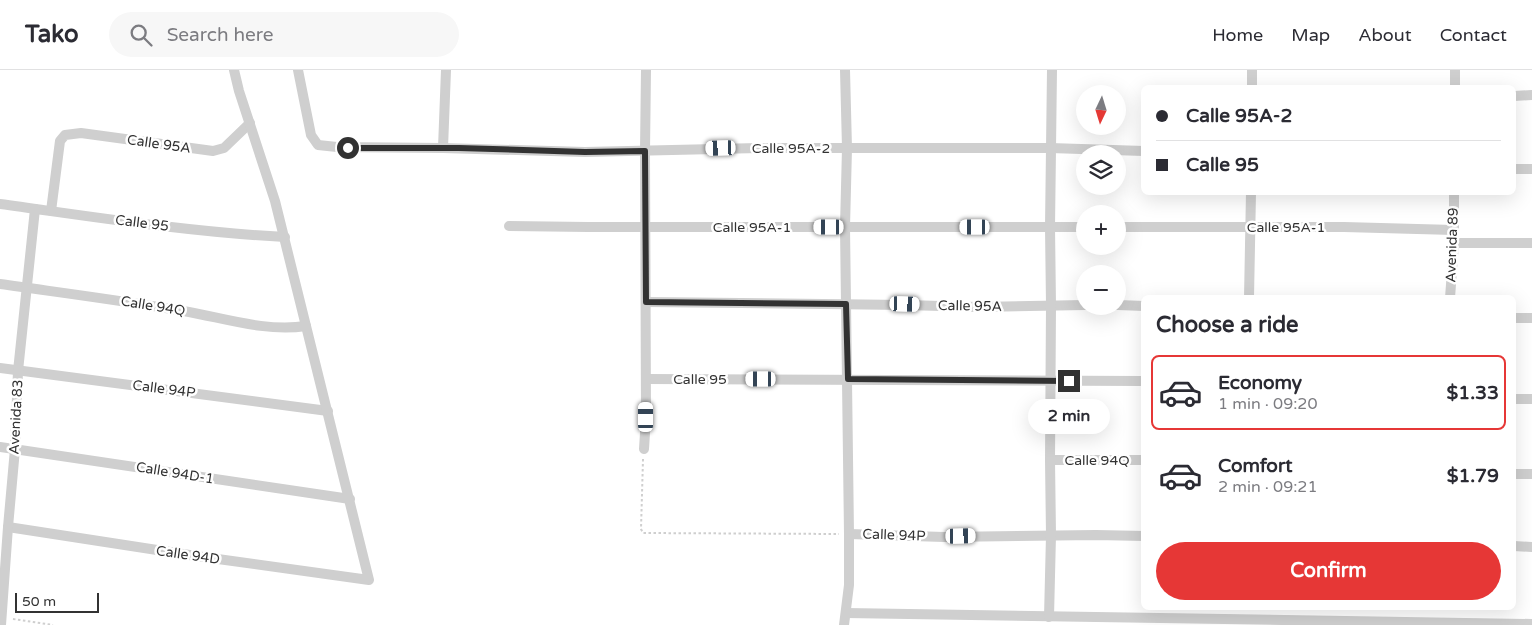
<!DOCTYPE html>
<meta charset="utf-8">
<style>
body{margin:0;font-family:"Varela Round",sans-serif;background:#f7f7f7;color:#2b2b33;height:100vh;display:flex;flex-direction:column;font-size:19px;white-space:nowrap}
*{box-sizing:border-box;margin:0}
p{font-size:16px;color:#7c7c81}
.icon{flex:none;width:28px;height:28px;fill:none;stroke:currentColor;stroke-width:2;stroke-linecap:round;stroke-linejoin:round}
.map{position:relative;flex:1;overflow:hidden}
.drawer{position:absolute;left:1141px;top:225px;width:375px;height:315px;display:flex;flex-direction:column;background:#fff;border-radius:8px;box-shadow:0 5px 20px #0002}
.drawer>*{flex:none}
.guide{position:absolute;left:1141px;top:15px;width:375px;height:110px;border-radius:8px;box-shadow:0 5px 20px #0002;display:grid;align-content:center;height:110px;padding:0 15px;background:#fff}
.needle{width:32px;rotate:184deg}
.buttons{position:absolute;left:1076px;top:15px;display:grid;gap:10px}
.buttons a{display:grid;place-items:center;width:50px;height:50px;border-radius:50%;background:#fff;box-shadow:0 5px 20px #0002;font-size:25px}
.scale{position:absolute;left:15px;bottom:12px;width:84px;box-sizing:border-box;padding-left:5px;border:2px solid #323232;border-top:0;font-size:14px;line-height:18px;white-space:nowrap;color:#323232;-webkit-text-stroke:4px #fff;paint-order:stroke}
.end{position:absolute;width:22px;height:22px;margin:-11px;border:6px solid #323232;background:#fff;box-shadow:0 0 0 2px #fff}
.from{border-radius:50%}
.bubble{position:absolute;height:35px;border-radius:18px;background:#fff;box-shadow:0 5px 20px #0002;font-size:16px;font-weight:800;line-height:35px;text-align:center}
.car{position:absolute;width:15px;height:30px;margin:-15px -8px;border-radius:6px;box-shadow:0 0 4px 1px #0007;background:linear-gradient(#fff 24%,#345 0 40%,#fff 0 76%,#345 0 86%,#fff 0)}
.guide b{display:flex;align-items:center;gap:18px;height:48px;font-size:19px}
.guide b+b{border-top:1px solid #e1e1e2}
.guide i{width:12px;height:12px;background:#2b2b33}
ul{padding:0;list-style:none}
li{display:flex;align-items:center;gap:15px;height:75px;margin:0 10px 8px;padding:0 5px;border:2px solid transparent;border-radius:8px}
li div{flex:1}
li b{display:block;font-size:19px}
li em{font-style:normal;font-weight:800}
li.selected{border-color:#e63736}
li>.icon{width:45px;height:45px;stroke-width:1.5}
h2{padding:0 15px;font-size:22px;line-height:60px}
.cta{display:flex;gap:10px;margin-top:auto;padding:10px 15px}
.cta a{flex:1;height:58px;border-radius:30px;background:#e63736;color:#fff;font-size:20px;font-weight:800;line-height:58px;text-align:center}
header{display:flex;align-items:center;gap:30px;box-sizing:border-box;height:70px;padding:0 25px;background:#fff;border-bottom:1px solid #e1e1e2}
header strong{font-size:24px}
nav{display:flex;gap:28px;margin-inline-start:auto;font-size:18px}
.search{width:350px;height:45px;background:#f7f7f7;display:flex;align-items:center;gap:12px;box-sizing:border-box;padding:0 18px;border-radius:28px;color:#7c7c81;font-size:19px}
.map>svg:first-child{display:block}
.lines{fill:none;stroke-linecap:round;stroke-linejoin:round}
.path{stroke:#cfcfcf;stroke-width:2;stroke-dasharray:2.5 2.5;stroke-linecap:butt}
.minor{stroke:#cfcfcf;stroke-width:10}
.route{stroke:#323232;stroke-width:6}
.labels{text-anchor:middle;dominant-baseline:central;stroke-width:5;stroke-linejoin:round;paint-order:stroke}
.street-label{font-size:14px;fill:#323232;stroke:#fff}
</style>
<header>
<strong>Tako</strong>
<div class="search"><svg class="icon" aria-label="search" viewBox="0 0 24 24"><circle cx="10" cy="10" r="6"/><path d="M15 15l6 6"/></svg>Search here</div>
<nav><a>Home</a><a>Map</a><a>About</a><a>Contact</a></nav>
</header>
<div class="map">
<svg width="1532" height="555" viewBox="0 0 1532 555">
<rect width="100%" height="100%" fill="#fff"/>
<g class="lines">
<!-- path -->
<g class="path">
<polyline points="643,389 641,459 643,463 839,464"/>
<polyline points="13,549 53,555"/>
</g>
<!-- minor -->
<g class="minor">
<polyline points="298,0 311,65 318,75 337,77 443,78 585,82 759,78 1050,78 1144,81"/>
<polyline points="1252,18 1252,0"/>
<polyline points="1455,18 1455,0"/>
<polyline points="1514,26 1532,25"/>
<polyline points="443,78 446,0"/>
<polyline points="1514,99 1532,99"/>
<path d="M 0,134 C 95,147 189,162 285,167"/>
<polyline points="51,141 60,71 65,65 81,63 213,81 224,78 250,53"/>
<polyline points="509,156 588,157 1085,157"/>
<polyline points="1118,157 1344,157 1454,160"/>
<polyline points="1454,173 1532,173"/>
<path d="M 0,214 C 63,223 126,231 189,242 C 227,249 267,262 306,256"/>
<polyline points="1249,228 1251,122"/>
<polyline points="1450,228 1454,173 1454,122"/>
<polyline points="646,232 905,235 977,237 1085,235"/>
<polyline points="1118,235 1144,236"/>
<polyline points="1514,248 1532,248"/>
<polyline points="0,298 328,341"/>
<polyline points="646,309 1144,311"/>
<polyline points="1514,329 1532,329"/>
<polyline points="0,377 350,429"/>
<polyline points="644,379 646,347 645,81 646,0"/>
<polyline points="1050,390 1144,390"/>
<polyline points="1514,404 1532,404"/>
<polyline points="8,457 196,486 369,510 275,131 239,21 234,0"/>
<polyline points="849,464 944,467 1096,465 1144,466"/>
<polyline points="1514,476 1532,477"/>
<polyline points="846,543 1532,554"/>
<polyline points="1049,547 1051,465 1050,390 1051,235 1050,157 1052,0"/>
<polyline points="1,555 8,457 15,379 18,301 35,139"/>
<polyline points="844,555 849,515 849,464 845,157 847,78 845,0"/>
</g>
</g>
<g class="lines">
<!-- route -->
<polyline class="route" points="348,78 459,78 585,82 645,81 646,232 846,234 848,309 1069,311"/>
</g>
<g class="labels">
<!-- street labels -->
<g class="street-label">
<text transform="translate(159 74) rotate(8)">Calle 95A</text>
<text x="791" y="78">Calle 95A-2</text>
<text transform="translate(142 153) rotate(7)">Calle 95</text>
<text x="752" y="157">Calle 95A-1</text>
<text x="1286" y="157">Calle 95A-1</text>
<text transform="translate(1452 175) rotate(-88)">Avenida 89</text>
<text transform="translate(153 236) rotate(9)">Calle 94Q</text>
<text transform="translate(970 236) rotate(1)">Calle 95A</text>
<text x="700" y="309">Calle 95</text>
<text transform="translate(164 319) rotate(7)">Calle 94P</text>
<text transform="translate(16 347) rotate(-87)">Avenida 83</text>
<text x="1097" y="390">Calle 94Q</text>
<text transform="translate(175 403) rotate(9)">Calle 94D-1</text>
<text transform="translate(894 465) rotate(2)">Calle 94P</text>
<text transform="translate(188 485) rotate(8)">Calle 94D</text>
</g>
</g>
</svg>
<div class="buttons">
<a><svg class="needle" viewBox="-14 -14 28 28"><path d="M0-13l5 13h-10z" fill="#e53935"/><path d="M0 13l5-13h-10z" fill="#7c7c81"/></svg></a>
<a><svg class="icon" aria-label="layers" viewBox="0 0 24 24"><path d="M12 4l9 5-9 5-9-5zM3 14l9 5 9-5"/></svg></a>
<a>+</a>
<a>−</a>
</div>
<div class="scale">50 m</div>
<i class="end from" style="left:348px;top:78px"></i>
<i class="end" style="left:1069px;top:311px"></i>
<div class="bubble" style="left:1028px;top:329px;width:82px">2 min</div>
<i class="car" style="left:721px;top:78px;rotate:268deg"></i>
<i class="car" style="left:829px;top:157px;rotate:270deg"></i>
<i class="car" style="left:975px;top:157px;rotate:270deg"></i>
<i class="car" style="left:905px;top:234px;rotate:92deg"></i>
<i class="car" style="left:761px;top:309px;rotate:270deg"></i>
<i class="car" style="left:646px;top:347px;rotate:0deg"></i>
<i class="car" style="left:961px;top:466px;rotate:89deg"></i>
<div class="guide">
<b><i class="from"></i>Calle 95A-2</b>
<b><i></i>Calle 95</b>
</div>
<section class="drawer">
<h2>Choose a ride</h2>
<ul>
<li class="selected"><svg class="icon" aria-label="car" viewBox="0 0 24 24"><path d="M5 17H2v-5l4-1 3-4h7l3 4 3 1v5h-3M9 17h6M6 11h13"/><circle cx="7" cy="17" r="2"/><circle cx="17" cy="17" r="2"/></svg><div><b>Economy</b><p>1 min · 09:20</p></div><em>$1.33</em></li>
<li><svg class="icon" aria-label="car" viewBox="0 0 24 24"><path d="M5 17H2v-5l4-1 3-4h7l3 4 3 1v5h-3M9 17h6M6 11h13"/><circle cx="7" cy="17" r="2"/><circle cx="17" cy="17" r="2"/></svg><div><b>Comfort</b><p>2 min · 09:21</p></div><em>$1.79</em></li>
</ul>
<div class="cta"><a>Confirm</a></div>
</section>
</div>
